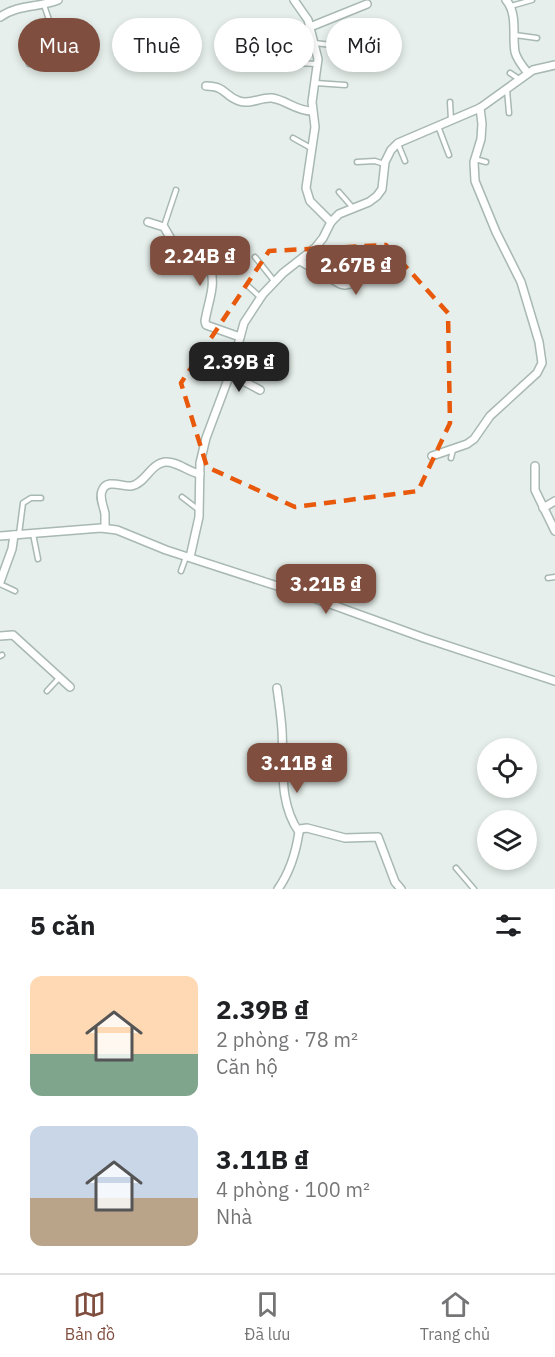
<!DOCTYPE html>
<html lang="vi">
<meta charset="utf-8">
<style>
:root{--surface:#fff;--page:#f2f2f2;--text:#202124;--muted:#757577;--line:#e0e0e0;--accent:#7f4e3f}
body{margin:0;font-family:"IBM Plex Sans",sans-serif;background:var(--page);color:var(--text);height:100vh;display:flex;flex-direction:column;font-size:22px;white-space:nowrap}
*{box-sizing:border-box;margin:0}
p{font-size:20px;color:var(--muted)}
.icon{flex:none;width:33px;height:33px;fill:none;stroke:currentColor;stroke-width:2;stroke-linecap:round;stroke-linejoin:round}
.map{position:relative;height:889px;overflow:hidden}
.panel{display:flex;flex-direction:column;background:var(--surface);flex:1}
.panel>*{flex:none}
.banner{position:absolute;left:18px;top:18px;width:519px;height:54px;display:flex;gap:12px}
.controls{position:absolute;left:477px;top:738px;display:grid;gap:12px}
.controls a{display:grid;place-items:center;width:60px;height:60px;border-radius:50%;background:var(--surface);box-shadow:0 3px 9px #0003;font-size:30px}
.price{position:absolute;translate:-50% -51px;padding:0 14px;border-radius:12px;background:var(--accent);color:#fff;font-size:20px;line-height:39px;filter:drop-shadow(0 2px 3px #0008)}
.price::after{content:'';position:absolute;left:50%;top:36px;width:18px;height:14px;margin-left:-9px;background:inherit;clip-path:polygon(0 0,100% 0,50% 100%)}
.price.on{background:#222;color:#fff}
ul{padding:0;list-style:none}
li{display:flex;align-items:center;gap:18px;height:150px;padding:0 30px}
li span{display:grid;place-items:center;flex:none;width:168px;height:120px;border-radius:12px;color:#555}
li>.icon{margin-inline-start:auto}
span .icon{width:72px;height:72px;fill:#fffc;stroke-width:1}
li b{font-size:26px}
h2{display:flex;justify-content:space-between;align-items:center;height:72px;padding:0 30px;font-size:26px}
.tag{padding:0 21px;border-radius:27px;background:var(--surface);box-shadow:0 3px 9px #0003;font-size:21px;line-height:54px}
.tag.on{background:var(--accent);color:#fff}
.tabs{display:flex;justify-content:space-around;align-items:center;height:84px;border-top:2px solid var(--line);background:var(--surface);font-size:16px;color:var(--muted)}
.tabs a{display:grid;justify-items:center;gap:3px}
.tabs .on{color:var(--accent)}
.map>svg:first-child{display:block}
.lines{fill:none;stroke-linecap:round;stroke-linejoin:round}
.lane-casing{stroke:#a8b8b2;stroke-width:7}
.street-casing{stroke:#a8b8b2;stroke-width:10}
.lane{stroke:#fff;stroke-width:4}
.street{stroke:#fff;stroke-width:7}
.marked{fill:none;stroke:#e8590c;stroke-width:4.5;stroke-dasharray:12 8;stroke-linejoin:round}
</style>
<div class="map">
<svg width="555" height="889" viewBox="0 0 555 889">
<rect width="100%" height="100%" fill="#e6efeb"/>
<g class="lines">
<defs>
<g id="lane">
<path d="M511,6L532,0"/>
<path d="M515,35L537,38"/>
<path d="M315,43L364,49"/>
<path d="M297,63L317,64"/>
<path d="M29,64C34,62 42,61 48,57C59,50 48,15 44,5"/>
<path d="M510,73L519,79"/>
<path d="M316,83L345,85"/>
<path d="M507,90L509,113"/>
<path d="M450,102L451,120"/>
<path d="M438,126L449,155"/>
<path d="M293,138L311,148"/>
<path d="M398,144L405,161"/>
<path d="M475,159L486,162"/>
<path d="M357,162L375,161L384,164"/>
<path d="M339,192L353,208"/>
<path d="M164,226L176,190"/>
<path d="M255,257L275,282"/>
<path d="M165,261L178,254"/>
<path d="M248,286L260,297"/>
<path d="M217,361L225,367L229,373"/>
<path d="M451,458L453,450"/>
<path d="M182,497L199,510"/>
<path d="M19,534L23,503L31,498H41"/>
<path d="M33,534L38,559"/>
<path d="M181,571L186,557"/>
<path d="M548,578L555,577"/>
<path d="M0,584L15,591"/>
<path d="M0,656L2,655"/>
<path d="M47,691L59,678"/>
<path d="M456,868L474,889"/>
</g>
<g id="street">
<path d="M294,0L308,20L318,59L312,102L315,127L306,188L310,201L331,222"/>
<path d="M506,0C518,14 512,35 515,52C517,60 523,67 528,73"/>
<path d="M0,17C19,4 37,8 58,0"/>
<path d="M310,27L367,4"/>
<path d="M206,86C226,86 224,96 239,101C251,105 260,97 272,98C286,100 296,111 312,111"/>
<path d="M148,222L164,227L179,253L204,255L208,258C217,287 210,293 205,321L206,325L240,337"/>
<path d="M300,261L340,284L345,285L354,283L364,269L363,262L351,251"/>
<path d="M230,374L260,390"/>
<path d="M432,456L467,444L474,439L490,416L537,373L542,363L539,342L521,282L496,232L475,181L474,162L481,139L482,124L480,108"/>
<path d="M535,466V490L555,531"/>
<path d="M543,508L555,501"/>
<path d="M105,528C105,523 105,518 105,514C104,507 99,498 102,491C106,478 123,487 131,486C145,484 150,464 165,462C177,461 188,472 200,474"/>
<path d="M0,536L101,528L117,530L166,550L308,596L424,638L555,681"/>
<path d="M190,557L199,517L200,463L206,438L230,374L244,323L263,294L283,273L315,248L323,238L331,222L339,214L369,202L377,196L382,189L385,162L391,150L398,143L480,108L533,70L555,65"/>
<path d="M0,582L12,549L14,535"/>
<path d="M0,636L13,635L70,687"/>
<path d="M277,688C279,702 281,716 282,730C284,765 278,802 299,832C296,852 290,872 278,889"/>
<path d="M299,832L300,829L307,828L345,838L378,837L395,882L401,889"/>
</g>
</defs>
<use href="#lane" class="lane-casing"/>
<use href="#street" class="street-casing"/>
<use href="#lane" class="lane"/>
<use href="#street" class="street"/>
</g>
<path class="marked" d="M386,245L448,313L450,423L418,491L295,507L207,467L181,383L269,251Z"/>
</svg>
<div class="controls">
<a><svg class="icon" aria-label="locate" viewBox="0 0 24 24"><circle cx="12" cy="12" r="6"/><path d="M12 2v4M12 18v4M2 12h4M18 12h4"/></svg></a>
<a><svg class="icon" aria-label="layers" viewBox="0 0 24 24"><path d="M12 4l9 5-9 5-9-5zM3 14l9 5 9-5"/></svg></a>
</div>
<b class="price" style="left:200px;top:287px">2.24B ₫</b>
<b class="price" style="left:356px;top:296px">2.67B ₫</b>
<b class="price on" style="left:239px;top:393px">2.39B ₫</b>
<b class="price" style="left:326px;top:615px">3.21B ₫</b>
<b class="price" style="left:297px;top:794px">3.11B ₫</b>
<div class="banner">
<a class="tag on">Mua</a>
<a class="tag">Thuê</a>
<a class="tag">Bộ lọc</a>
<a class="tag">Mới</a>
</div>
</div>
<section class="panel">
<h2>5 căn<svg class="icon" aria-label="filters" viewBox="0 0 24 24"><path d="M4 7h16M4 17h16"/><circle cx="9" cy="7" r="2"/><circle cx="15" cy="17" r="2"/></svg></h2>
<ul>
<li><span style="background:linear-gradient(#ffd9b3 65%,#7fa58c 0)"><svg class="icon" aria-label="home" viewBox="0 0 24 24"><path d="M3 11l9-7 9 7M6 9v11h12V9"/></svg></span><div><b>2.39B ₫</b><p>2 phòng · 78 m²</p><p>Căn hộ</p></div></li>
<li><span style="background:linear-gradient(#c9d6e8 60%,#b9a48a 0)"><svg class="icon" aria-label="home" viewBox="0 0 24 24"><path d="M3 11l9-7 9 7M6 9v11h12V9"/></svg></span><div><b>3.11B ₫</b><p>4 phòng · 100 m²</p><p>Nhà</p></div></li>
</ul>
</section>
<nav class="tabs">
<a class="on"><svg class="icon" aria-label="map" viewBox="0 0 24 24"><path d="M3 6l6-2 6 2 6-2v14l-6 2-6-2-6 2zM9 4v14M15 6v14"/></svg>Bản đồ</a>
<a><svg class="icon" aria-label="saved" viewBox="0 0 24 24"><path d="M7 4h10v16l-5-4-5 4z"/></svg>Đã lưu</a>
<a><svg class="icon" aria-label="home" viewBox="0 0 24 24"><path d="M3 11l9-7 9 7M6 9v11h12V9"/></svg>Trang chủ</a>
</nav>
